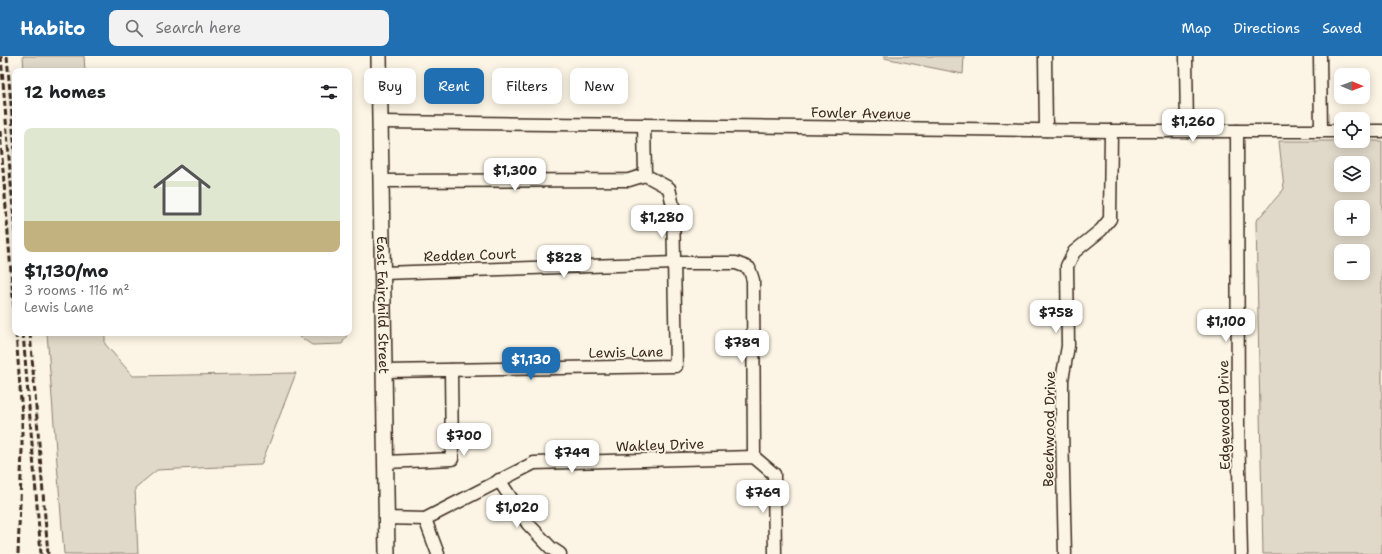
<!DOCTYPE html>
<meta charset="utf-8">
<style>
:root{--surface:#fff;--page:#f2f2f2;--text:#202124;--muted:#757577;--line:#e0e0e0;--accent:#1f6fb2}
body{margin:0;font-family:"Shantell Sans",sans-serif;background:var(--page);color:var(--text);height:100vh;display:flex;flex-direction:column;font-size:15px;white-space:nowrap}
*{box-sizing:border-box;margin:0}
p{font-size:13px;color:var(--muted)}
.icon{flex:none;width:22px;height:22px;fill:none;stroke:currentColor;stroke-width:2;stroke-linecap:round;stroke-linejoin:round}
.map{position:relative;flex:1;overflow:hidden}
.sheet{position:absolute;left:12px;top:12px;width:340px;height:268px;display:flex;flex-direction:column;background:var(--surface);border-radius:8px;box-shadow:0 2px 10px #0003}
.sheet>*{flex:none}
.banner{position:absolute;left:364px;top:12px;width:380px;height:36px;display:flex;gap:8px}
.needle{width:26px;rotate:91deg}
.buttons{position:absolute;left:1334px;top:12px;display:grid;gap:8px}
.buttons a{display:grid;place-items:center;width:36px;height:36px;border-radius:8px;background:var(--surface);box-shadow:0 2px 10px #0003;font-size:20px}
.price{position:absolute;translate:-50% -34px;padding:0 9px;border-radius:8px;background:#fff;color:#222;font-size:13px;line-height:26px;filter:drop-shadow(0 1px 2px #0008)}
.price::after{content:'';position:absolute;left:50%;top:24px;width:12px;height:9px;margin-left:-6px;background:inherit;clip-path:polygon(0 0,100% 0,50% 100%)}
.price.active{background:var(--accent);color:#fff}
ul{padding:0;list-style:none}
li{display:grid;align-content:center;gap:8px;height:212px;padding:0 12px}
li+li{border-top:1px solid var(--line)}
li span{display:grid;place-items:center;height:124px;border-radius:8px;color:#555}
li>.icon{margin-inline-start:auto}
span .icon{width:72px;height:72px;fill:#fffc;stroke-width:1}
li b{font-size:17px}
h2{display:flex;justify-content:space-between;align-items:center;height:48px;padding:0 12px;font-size:17px}
.chip{padding:0 14px;border-radius:8px;background:var(--surface);box-shadow:0 2px 10px #0003;font-size:14px;line-height:36px}
.chip.active{background:var(--accent);color:#fff}
header{display:flex;align-items:center;gap:24px;box-sizing:border-box;height:56px;padding:0 20px;background:var(--accent);color:#fff}
header strong{font-size:19px}
nav{display:flex;gap:22px;margin-inline-start:auto;font-size:14px}
.search{width:280px;height:36px;background:var(--page);display:flex;align-items:center;gap:10px;box-sizing:border-box;padding:0 14px;border-radius:8px;color:var(--muted);font-size:15px}
.map>svg:first-child{display:block}
.green{fill:#e0d8c8;stroke:#8e8173;fill-rule:evenodd}
.lines{fill:none;stroke-linecap:round;stroke-linejoin:round}
.minor-casing{stroke:#3b2a1e;stroke-width:15}
.tertiary-casing{stroke:#3b2a1e;stroke-width:18}
.minor{stroke:#fcf5e5;stroke-width:12}
.tertiary{stroke:#fcf5e5;stroke-width:15}
.rail{stroke:#3b2a1e;stroke-width:3;stroke-dasharray:6 3;stroke-linecap:butt}
.labels{text-anchor:middle;stroke-width:3.5;stroke-linejoin:round;paint-order:stroke}
.street-label{font-size:14px;fill:#3b2a1e;stroke:#fcf5e5}
</style>
<header>
<strong>Habito</strong>
<div class="search"><svg class="icon" aria-label="search" viewBox="0 0 24 24"><circle cx="10" cy="10" r="6"/><path d="M15 15l6 6"/></svg>Search here</div>
<nav><a>Map</a><a>Directions</a><a>Saved</a></nav>
</header>
<div class="map">
<svg width="1382" height="498" viewBox="0 0 1382 498">
<rect width="100%" height="100%" fill="#fcf5e5"/>
<filter id="ink" filterUnits="userSpaceOnUse"><feTurbulence type="fractalNoise" baseFrequency=".025" numOctaves="2"/><feDisplacementMap in="SourceGraphic" scale="8" xChannelSelector="R" yChannelSelector="G"/><feConvolveMatrix kernelMatrix="1 2 1 2 8 2 1 2 1" color-interpolation-filters="sRGB"/></filter>
<g filter="url(#ink)">
<g class="green">
<path d="M23,0H84L85,15H24Z"/>
<path d="M883,0H964L963,18L884,2Z"/>
<path d="M1279,85H1382V498H1263L1256,165L1284,133ZM1341,107H1363V129H1341ZM1341,151H1363V173H1341ZM1341,195H1363V217H1341Z"/>
<path d="M47,277H105V288L133,320L296,317L261,409L157,414L135,432L138,498H64Z"/>
<path d="M294,277H348L342,288L312,289Z"/>
</g>
<g class="lines">
<defs>
<g id="minor">
<path d="M1045,0L1046,74"/>
<path d="M1186,0L1187,75"/>
<path d="M1320,0L1321,75"/>
<path d="M380,66L644,69L1111,75H1341"/>
<path d="M1237,75L1238,370L1241,498"/>
<path d="M1363,75H1382"/>
<path d="M381,125L629,124L645,119"/>
<path d="M383,217L675,207H736L749,212L753,224L754,401"/>
<path d="M385,315L676,310L673,150L669,132L645,119L644,69"/>
<path d="M386,406L452,403L451,314"/>
<path d="M499,424L528,468L551,492L560,498"/>
<path d="M386,462L425,463L534,407L754,401L774,418L775,498"/>
<path d="M425,463L438,498"/>
<path d="M1065,498L1062,374V324L1068,290L1067,210L1074,196L1101,174L1110,163L1111,75"/>
</g>
<g id="tertiary">
<path id="s1" d="M379,0L387,498"/>
</g>
</defs>
<use href="#minor" class="minor-casing"/>
<use href="#tertiary" class="tertiary-casing"/>
<use href="#minor" class="minor"/>
<use href="#tertiary" class="tertiary"/>
<g class="rail">
<path d="M1,0L15,178"/>
<path d="M7,0L15,96"/>
<path d="M0,75L15,267"/>
<path d="M16,277L22,359"/>
<path d="M23,277L41,498"/>
<path d="M30,277L48,498"/>
<path d="M18,498L22,394V353"/>
</g>
</g>
</g>
<g class="labels">
<g class="street-label">
<text transform="translate(861 57) rotate(1)" y="5">Fowler Avenue</text>
<text transform="translate(470 199) rotate(-2)" y="5">Redden Court</text>
<text dy="5" stroke="none"><textPath href="#s1" startOffset="249">East Fairchild Street</textPath></text>
<text transform="translate(626 296) rotate(-1)" y="5">Lewis Lane</text>
<text transform="translate(1224 359) rotate(-91)" y="5">Edgewood Drive</text>
<text transform="translate(1049 373) rotate(-89)" y="5">Beechwood Drive</text>
<text transform="translate(660 389) rotate(-2)" y="5">Wakley Drive</text>
</g>
</g>
</svg>
<div class="buttons">
<a><svg class="needle" viewBox="-14 -14 28 28"><path d="M0-13l5 13h-10z" fill="#e53935"/><path d="M0 13l5-13h-10z" fill="#757577"/></svg></a>
<a><svg class="icon" aria-label="locate" viewBox="0 0 24 24"><circle cx="12" cy="12" r="6"/><path d="M12 2v4M12 18v4M2 12h4M18 12h4"/></svg></a>
<a><svg class="icon" aria-label="layers" viewBox="0 0 24 24"><path d="M12 4l9 5-9 5-9-5zM3 14l9 5 9-5"/></svg></a>
<a>+</a>
<a>−</a>
</div>
<b class="price" style="left:1193px;top:87px">$1,260</b>
<b class="price" style="left:515px;top:136px">$1,300</b>
<b class="price" style="left:662px;top:183px">$1,280</b>
<b class="price" style="left:564px;top:223px">$828</b>
<b class="price" style="left:1056px;top:278px">$758</b>
<b class="price" style="left:1226px;top:287px">$1,100</b>
<b class="price" style="left:742px;top:308px">$789</b>
<b class="price active" style="left:531px;top:325px">$1,130</b>
<b class="price" style="left:464px;top:401px">$700</b>
<b class="price" style="left:572px;top:418px">$749</b>
<b class="price" style="left:763px;top:458px">$769</b>
<b class="price" style="left:517px;top:473px">$1,020</b>
<div class="banner">
<a class="chip">Buy</a>
<a class="chip active">Rent</a>
<a class="chip">Filters</a>
<a class="chip">New</a>
</div>
<section class="sheet">
<h2>12 homes<svg class="icon" aria-label="filters" viewBox="0 0 24 24"><path d="M4 7h16M4 17h16"/><circle cx="9" cy="7" r="2"/><circle cx="15" cy="17" r="2"/></svg></h2>
<ul>
<li><span style="background:linear-gradient(#dfe7d0 75%,#c2b280 0)"><svg class="icon" aria-label="home" viewBox="0 0 24 24"><path d="M3 11l9-7 9 7M6 9v11h12V9"/></svg></span><div><b>$1,130/mo</b><p>3 rooms · 116 m²</p><p>Lewis Lane</p></div></li>
</ul>
</section>
</div>
